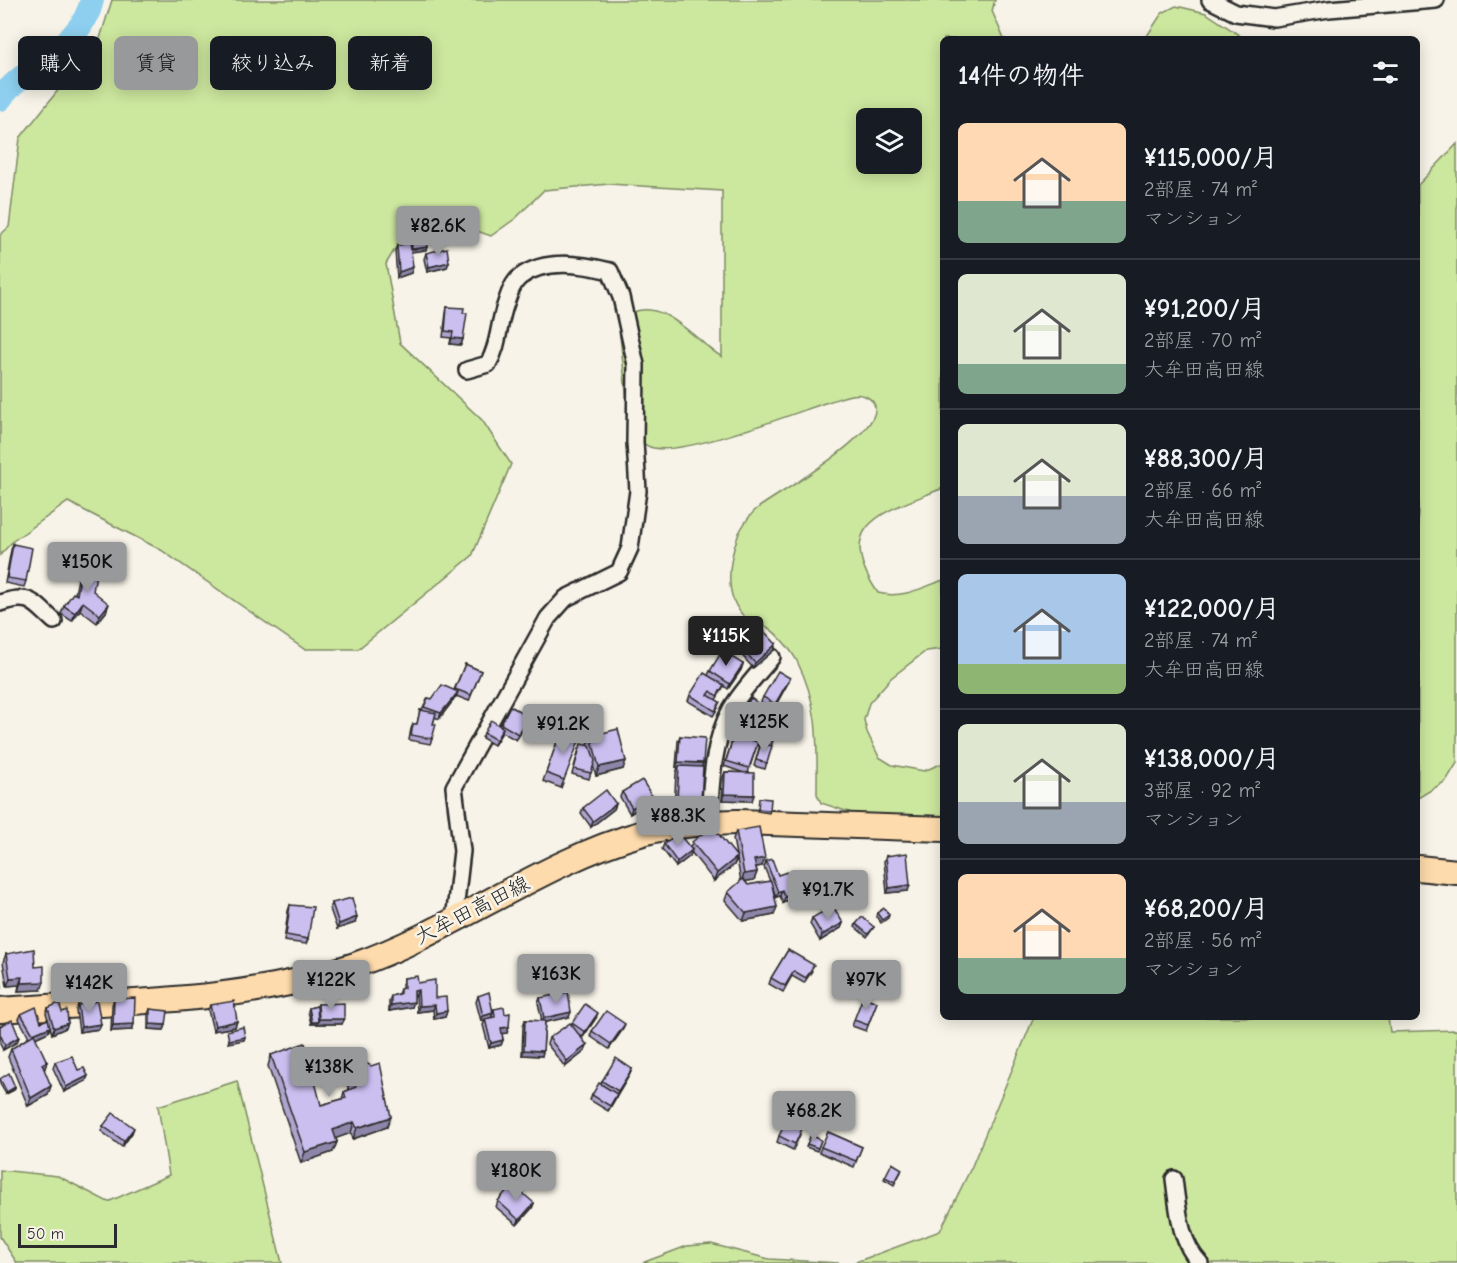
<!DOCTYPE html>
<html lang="ja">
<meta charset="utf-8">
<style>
:root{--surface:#171b24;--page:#242831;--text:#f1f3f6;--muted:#9ea1a6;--line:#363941;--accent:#98999b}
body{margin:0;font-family:"Comic Neue","Klee One",sans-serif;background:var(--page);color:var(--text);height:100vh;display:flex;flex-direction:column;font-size:22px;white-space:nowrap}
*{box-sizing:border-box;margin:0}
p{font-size:20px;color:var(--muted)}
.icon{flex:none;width:33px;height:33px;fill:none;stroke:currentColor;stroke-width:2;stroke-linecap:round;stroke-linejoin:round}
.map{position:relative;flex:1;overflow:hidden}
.drawer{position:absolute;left:940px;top:36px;width:480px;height:984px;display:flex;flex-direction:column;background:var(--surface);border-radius:9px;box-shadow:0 3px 15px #0003}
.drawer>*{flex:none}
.top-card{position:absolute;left:18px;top:36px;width:570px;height:54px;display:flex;gap:12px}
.fabs{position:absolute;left:856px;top:108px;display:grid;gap:12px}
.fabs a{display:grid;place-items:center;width:66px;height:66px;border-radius:9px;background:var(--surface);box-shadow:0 3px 15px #0003;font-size:30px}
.scale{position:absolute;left:18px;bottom:15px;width:99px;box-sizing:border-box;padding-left:6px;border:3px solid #2b2b2b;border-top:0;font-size:16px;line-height:21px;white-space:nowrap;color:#2b2b2b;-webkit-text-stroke:4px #f7f3e8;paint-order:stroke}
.price{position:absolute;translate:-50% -51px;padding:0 14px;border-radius:6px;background:var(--accent);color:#111;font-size:20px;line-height:39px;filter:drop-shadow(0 2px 3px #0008)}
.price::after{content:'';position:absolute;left:50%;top:36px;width:18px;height:14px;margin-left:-9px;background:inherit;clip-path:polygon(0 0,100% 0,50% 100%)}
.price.active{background:#222;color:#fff}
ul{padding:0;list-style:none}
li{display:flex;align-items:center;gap:18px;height:150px;padding:0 18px}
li+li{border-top:2px solid var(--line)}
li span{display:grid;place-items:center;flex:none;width:168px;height:120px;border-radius:9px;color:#555}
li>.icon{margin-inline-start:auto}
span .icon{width:72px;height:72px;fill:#fffc;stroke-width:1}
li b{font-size:26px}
h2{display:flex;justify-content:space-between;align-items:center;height:72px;padding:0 18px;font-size:26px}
.tag{padding:0 21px;border-radius:9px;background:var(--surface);box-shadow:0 3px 15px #0003;font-size:21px;line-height:54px}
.tag.active{background:var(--accent);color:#111}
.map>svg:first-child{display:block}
.green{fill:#cce79e;stroke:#7c8964;stroke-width:1.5;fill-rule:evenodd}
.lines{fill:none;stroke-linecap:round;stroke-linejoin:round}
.river{stroke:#8ecfef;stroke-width:24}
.street-casing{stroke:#2b2b2b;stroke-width:20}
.primary-casing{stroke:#2b2b2b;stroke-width:28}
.street{stroke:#f7f3e8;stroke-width:15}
.primary{stroke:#fedbac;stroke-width:24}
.wall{fill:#afa4ce;stroke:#2b2b2b;stroke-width:1.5}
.shaded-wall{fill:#8e86a8;stroke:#2b2b2b;stroke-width:1.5}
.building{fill:#cbbff0;stroke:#2b2b2b;stroke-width:1.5}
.labels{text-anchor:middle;stroke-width:5;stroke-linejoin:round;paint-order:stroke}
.street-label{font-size:21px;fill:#2b2b2b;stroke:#f7f3e8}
</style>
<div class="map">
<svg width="1457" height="1263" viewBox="0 0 1457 1263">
<rect width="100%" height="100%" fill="#f7f3e8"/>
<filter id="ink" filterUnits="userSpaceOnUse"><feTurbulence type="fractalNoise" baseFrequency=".0167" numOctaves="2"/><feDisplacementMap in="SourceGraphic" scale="12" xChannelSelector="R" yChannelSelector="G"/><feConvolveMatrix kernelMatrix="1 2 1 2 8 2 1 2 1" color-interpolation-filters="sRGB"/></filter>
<g filter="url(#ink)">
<g class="green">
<path d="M112,0H995L992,11L1004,39H944L943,488C889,511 829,521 878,593C902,599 922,588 943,580V649L926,651L891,678L869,703L864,720L867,732L879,757L892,765L924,771L943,763V819L852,813L821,803L817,794C817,744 820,707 797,661C791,650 778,634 767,627C760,624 752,622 746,618C722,597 729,559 739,533C743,525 751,513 758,508C771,497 914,418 865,396C854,391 836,400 825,403C792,414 679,458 650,447C642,444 636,436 630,430L620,336L624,317C660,291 694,341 722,357V191L609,184L544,190L516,218L491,236L440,218L409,225L386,264L400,343L482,420L511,464L472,556L358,649H304L161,550L68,502L13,541L0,555V235L9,227L20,138L63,84L97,48ZM867,118H912V164H867Z"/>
<path d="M1176,6L1206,13L1245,39H1145L1162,13Z"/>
<path d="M1457,144V763L1446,781L1418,798V185Z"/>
<path d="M1034,1017H1388L1390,1032L1457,1030V1263H853L940,1231L972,1166Z"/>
<path d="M237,1081L282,1263H17L0,1237V1170L58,1176L108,1202L169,1175L158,1106Z"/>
<path d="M711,1244L769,1259L839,1263H642L687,1246Z"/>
</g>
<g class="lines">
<path class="river" d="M0,99C26,64 82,47 92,0"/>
<defs>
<g id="street">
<path d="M1210,0L1236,13L1274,18L1329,9L1436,0"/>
<path d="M0,603C30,593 33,602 54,621"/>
<path d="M709,823C711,785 712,743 731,709C742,690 759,673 772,657"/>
<path d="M454,920L462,851L454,787L548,618L566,598L619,572L630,548L638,491L635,442L636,365L621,297L610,271C582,264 545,258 520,277C512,283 508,297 505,306C498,326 499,346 488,364L467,370"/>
<path d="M1174,1179C1178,1208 1179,1241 1200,1263"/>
</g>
<g id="primary">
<path d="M1418,868L1457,872"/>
<path d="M0,1010C118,1001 241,1004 355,965C455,930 541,862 643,833C673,824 707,823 738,822L944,829"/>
</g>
</defs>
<use href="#street" class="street-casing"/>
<use href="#primary" class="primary-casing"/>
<use href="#street" class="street"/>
<use href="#primary" class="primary"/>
</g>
<g class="wall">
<path d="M397,246L411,273L397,278L395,251Z"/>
<path d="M426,253L449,262L447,267L427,272L424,259Z"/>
<path d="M447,307L463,313V339L461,345L450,344L451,338L443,337L446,313Z"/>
<path d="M13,544L26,581L24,587L5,583L11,550Z"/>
<path d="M82,566L93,591L106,612L97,623L80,610L72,621L61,614L64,606L75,594L79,574Z"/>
<path d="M740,646L774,650L753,668L738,651Z"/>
<path d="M465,664L481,671L469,701L456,696L439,719L435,717L433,724L432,739L430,744L409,740L411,729L413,724H417L420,710H422L428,698L432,699L454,690Z"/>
<path d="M743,664L741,670L728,689L724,686L716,700L718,708L713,716L688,701L690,695L708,675L710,671Z"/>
<path d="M788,683L773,710L761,702L763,697Z"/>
<path d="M510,706L530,717L528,722L516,740L502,732L494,745L482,738L484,733L501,726Z"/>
<path d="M743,710L767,724L773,740L765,769L754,766L760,745H757L748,773L752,801L722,800L723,777L725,772L744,773L724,766L734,735L742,737L745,722L740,718Z"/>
<path d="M561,731L564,780L561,788L543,781Z"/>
<path d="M591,736L623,769L596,776L593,765L589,779L572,774L579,749L589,746L588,744Z"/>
<path d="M680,736L703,763L702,767L698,809L674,808L676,774L678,767H676L678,741Z"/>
<path d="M622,792L652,796L650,801L630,814L620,797Z"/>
<path d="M616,804L614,809L591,827L581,813L583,808Z"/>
<path d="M736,831L762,866L756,867L757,872L754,880L745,881L748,885L770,881L764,867L766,861L778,875L793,887L791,892L792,894L790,899L783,903L780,896L776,897L773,888L774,915L743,921L725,900L728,892L741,882L737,859L734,865L714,881L691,852L690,856L676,867L662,849L664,844L690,848L692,842L736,855L733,839Z"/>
<path d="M886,856L908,891L887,893L884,861Z"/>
<path d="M332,903L355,923L337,929L330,909Z"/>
<path d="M290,905L308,939L306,944L284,941L288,911Z"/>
<path d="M877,913L889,915L888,918L881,923L876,916Z"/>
<path d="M812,918L843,923L841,928L820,941L810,924Z"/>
<path d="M856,924L874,927L867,937L855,927Z"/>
<path d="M788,950L812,971L804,983L792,976L783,992L769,984L771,978Z"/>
<path d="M6,954L35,967L41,990L18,991L19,985L7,986L3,962Z"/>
<path d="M404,978L418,983L435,998L447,1011L445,1017L434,1019L433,1010L417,1012L416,995L414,996L412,1007L389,1011V1001L391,996L398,994L400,989H402V984Z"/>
<path d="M478,996L491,1018H492V1015L494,1009L505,1014L509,1027L507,1033H502L503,1040L501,1045L489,1048L483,1025L485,1020L481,1021L476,1002Z"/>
<path d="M863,997L877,1002L866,1031L852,1026Z"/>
<path d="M540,998L569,1017L545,1022L543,1051L542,1056L522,1055L523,1026L525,1020L542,1021L538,1003Z"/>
<path d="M114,999L134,1024L132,1030L111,1031L112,1005Z"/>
<path d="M318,1004L344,1019L342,1024H311L308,1011L309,1008L317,1006Z"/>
<path d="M78,1005L101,1024L99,1029L79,1032L76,1010Z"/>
<path d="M210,1005L237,1021L235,1027L213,1031L208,1010Z"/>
<path d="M48,1008L66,1028L52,1034L50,1027L48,1032L35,1038L47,1062L44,1070L48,1095L28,1106L8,1057L11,1049L29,1037L19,1019L21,1014L41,1022L48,1019L46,1013Z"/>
<path d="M150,1009L166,1025L164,1030L148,1029V1014Z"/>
<path d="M596,1018L583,1037L579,1035L587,1045L585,1051L565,1067L547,1044L549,1038L571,1024L572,1023Z"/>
<path d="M0,1026L19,1037L17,1042L3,1050L0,1044Z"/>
<path d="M623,1029L609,1049L590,1036L592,1031Z"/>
<path d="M271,1055L321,1105L342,1099L344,1092L349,1090L345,1078L349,1068L387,1127L353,1139L351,1133L336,1138L337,1142L333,1152L301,1163L268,1066Z"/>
<path d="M55,1062L78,1070L86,1081L64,1092L53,1068Z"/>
<path d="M632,1069L630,1074L608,1111L590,1100L592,1095L601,1084L602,1081Z"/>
<path d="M0,1080L15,1087L14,1090L6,1094L0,1084Z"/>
<path d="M103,1126L132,1133L122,1147L101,1131Z"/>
<path d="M828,1132L862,1147L854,1167L819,1152Z"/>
<path d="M800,1135L793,1150L777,1142L779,1136Z"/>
<path d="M811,1135L821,1140L817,1151L806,1147Z"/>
<path d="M901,1172L894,1185L884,1179L885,1177Z"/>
<path d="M498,1201L534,1203L532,1208L517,1225L496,1207Z"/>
</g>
<g class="shaded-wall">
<path d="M427,247L426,250L411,252L412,249Z"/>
<path d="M449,262L447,267L427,272L429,267Z"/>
<path d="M413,267L411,273L397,278L399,272Z"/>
<path d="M452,338L463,339L461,345L450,344Z"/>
<path d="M83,602L80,610L72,621L75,613Z"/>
<path d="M109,604L106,612L97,623L100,615Z"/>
<path d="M776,644L774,650L753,668L755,663Z"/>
<path d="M743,664L741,670L728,689L730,684Z"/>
<path d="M790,678L788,683L773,710L775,704Z"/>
<path d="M458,692L456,697L439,719L441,713Z"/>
<path d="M530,717L528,722L516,740L518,734Z"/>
<path d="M503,728L501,734L494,745L496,740Z"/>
<path d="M626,761L623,769L596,776L599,767Z"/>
<path d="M678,762L703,763L701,769L676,767Z"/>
<path d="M724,794L754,795L752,801L722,800Z"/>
<path d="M652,796L650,801L630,814L632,808Z"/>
<path d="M677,800L701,801L698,809L674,808Z"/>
<path d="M616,804L614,809L591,827L593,821Z"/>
<path d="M758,809L770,810L769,813L757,811Z"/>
<path d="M692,850L690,856L676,867L677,862Z"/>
<path d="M737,857L734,865L714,881L717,873Z"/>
<path d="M765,858L762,866L751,868L754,860Z"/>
<path d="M757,872L754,880L741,882L744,874Z"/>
<path d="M910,885L908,891L887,893L889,888Z"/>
<path d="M782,890L780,896L776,897L778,892Z"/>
<path d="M792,894L790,899L783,903L785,897Z"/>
<path d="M777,907L774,915L743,921L746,913Z"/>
<path d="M357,917L355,923L337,929L339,924Z"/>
<path d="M843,923L841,928L820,941L822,935Z"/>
<path d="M22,977L19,985L7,986L10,978Z"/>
<path d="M44,982L41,990L18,991L21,983Z"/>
<path d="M418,990L416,995L412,996L414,991Z"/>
<path d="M414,1002L412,1007L389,1011L391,1005Z"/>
<path d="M435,1005L433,1010L417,1012L419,1006Z"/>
<path d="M447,1011L445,1017L434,1019L436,1013Z"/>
<path d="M571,1012L569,1017L542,1023L544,1018Z"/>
<path d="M493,1013L491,1018L481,1021L483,1016Z"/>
<path d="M598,1013L596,1018L583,1037L585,1032Z"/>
<path d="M319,1019H344L342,1024H311L312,1022H318Z"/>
<path d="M237,1021L235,1027L213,1031L215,1026Z"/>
<path d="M68,1023L66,1028L52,1034L54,1028Z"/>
<path d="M101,1024L99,1029L79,1032L81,1027Z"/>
<path d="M134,1024L132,1030L111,1031L113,1025Z"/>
<path d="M150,1024L166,1025L164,1030L148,1029Z"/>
<path d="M625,1024L623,1029L609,1049L611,1044Z"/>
<path d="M50,1027L48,1032L31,1040L33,1034Z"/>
<path d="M509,1027L507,1033L499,1034L501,1028Z"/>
<path d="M19,1037L17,1042L3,1050L5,1045Z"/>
<path d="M245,1037L244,1040L228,1043L229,1040Z"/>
<path d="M503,1040L501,1045L489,1048L491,1043Z"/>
<path d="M587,1045L585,1051L565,1067L567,1061Z"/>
<path d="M524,1050L543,1051L542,1056L522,1055Z"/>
<path d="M47,1062L44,1071L42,1064Z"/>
<path d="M632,1069L630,1074L608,1111L618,1091Z"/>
<path d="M88,1076L86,1081L64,1092L66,1087Z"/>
<path d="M51,1086L48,1095L28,1106L31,1098Z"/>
<path d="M15,1087L14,1090L6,1094L7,1092Z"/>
<path d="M391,1117L387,1127L353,1139L357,1128Z"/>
<path d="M354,1122L351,1133L329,1141L333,1130Z"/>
<path d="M134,1128L132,1133L122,1147L124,1141Z"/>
<path d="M337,1142L333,1152L301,1163L305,1152Z"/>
<path d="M534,1203L532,1208L517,1225L519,1220Z"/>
</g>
<g class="building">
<path d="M426,236L427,247L412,249L411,238Z"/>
<path d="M410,242L413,267L399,272L397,246Z"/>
<path d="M447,248L449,262L429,267L426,253Z"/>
<path d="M447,307L464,308L463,313H467L463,339L452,338L453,332L445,331Z"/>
<path d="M13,544L32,548L26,581L7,578Z"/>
<path d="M82,566L97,569L93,591L109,604L100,615L83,602L75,613L64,606L73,593L77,595Z"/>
<path d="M761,628L776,644L755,663L740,646Z"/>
<path d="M722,651L743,664L730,684L710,671Z"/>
<path d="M465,664L481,671L471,695L455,689Z"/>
<path d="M778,671L790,678L775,704L763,697Z"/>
<path d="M704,673L724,685L717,696L711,691L708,695L720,702L715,711L690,695Z"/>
<path d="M442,685L458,692L441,713L424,707L428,698L432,699Z"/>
<path d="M751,698L769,712L767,724L777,726L773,740L744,733L748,714L743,710Z"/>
<path d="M510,706L530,717L518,734L501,724Z"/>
<path d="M420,710L436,713L433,724H436L432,739L411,735L413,724H417Z"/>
<path d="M491,720L503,728L496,740L484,733Z"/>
<path d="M618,729L626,761L599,767L591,736Z"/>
<path d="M561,731L580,738L564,780L546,773Z"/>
<path d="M734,735L758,742L749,768L726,761Z"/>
<path d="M680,736L705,738L703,763L678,762Z"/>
<path d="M761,743L772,746L767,763L756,760Z"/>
<path d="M581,744L590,746L595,761L591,773L574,769Z"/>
<path d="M679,766L703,767L701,801L677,800Z"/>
<path d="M725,772L754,773V795L724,794Z"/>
<path d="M642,780L652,796L632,808L622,792Z"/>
<path d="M606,790L616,804L593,821L583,808Z"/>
<path d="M759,798L771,799L770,810L758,809Z"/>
<path d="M712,826L737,857L717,873L692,842Z"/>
<path d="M759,827L765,858L754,860L757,872L744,874L736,831Z"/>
<path d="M678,833L692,850L677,862L664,844Z"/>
<path d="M907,853L910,885L889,888L886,856Z"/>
<path d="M772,859L778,875L787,872L793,887L790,888L792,894L785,897L782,890L778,892L766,861Z"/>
<path d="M743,879L748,885L771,881L777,907L746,913L728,892Z"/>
<path d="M352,898L357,917L339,924L332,903Z"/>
<path d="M290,905L313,907L308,939L286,935Z"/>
<path d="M833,906L843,923L822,935L812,918Z"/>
<path d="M884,908L889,915L882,920L877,913Z"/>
<path d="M862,917L874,927L868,934L856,924Z"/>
<path d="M34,949L35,967L44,966V982L21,983L22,977L10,978L6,954Z"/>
<path d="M788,950L814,965L806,978L794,971L785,986L771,978Z"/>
<path d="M0,970L2,988H0Z"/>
<path d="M417,976L418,983L435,980V998L446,997L447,1011L436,1013L435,1005L419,1006L418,990L414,991V1002L391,1005V996L400,994V989L404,988V978Z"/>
<path d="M489,992L493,1013L483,1016L478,996Z"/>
<path d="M568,992L571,1012L544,1018L540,998Z"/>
<path d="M863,997L877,1002L868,1025L854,1020Z"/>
<path d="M135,998L134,1024L113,1025L114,999Z"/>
<path d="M97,1001L101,1024L81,1027L78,1005Z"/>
<path d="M234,1001L237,1021L215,1026L210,1005Z"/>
<path d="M59,1003L62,1012L67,1010L68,1023L54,1028L48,1008Z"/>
<path d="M344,1003V1019H319L318,1004Z"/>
<path d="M585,1004L598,1013L585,1032L572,1023Z"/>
<path d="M317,1006L318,1022H312L309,1008Z"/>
<path d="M36,1007L41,1022L48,1019L50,1027L33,1034L21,1014Z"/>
<path d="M504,1007L505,1014L510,1013L509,1027L501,1028L503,1040L491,1043L485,1019L495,1017L494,1009Z"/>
<path d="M150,1009L168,1011L166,1025L150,1024Z"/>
<path d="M606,1011L625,1024L611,1044L592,1031Z"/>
<path d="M12,1020L19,1037L5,1045L0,1034V1026Z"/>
<path d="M525,1020L545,1021L543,1051L524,1050Z"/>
<path d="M570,1023L587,1045L567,1061L549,1038Z"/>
<path d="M243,1027L245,1037L229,1040L227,1031Z"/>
<path d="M34,1034L47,1062L42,1064L51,1086L31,1098L11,1049Z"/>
<path d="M305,1043L321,1105L346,1098L344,1092L356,1087L349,1068L359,1059L371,1066L380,1063L391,1117L357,1128L354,1122L333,1130L337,1142L305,1152L271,1055Z"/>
<path d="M72,1056L78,1070L84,1068L88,1076L66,1087L55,1062Z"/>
<path d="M616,1058L632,1069L618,1091L602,1081Z"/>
<path d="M9,1073L15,1087L7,1092L0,1079Z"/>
<path d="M599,1083L617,1094L610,1106L592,1095Z"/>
<path d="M113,1113L134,1128L124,1141L103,1126Z"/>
<path d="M786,1121L802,1129L795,1144L779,1136Z"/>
<path d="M828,1132L862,1147L856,1161L821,1147Z"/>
<path d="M811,1135L821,1140L818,1148L807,1144Z"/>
<path d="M892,1163L902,1169L895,1182L885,1177Z"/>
<path d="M512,1184L534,1203L519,1220L498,1201Z"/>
</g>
</g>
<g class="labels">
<g class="street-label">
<text transform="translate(472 910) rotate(-27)" y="7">大牟田高田線</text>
</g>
</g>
</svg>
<div class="fabs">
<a><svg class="icon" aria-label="layers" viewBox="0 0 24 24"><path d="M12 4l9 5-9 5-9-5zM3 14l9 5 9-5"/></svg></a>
</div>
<div class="scale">50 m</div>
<b class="price" style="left:438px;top:257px">¥82.6K</b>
<b class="price" style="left:87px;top:593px">¥150K</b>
<b class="price active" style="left:726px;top:667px">¥115K</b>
<b class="price" style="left:764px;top:753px">¥125K</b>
<b class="price" style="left:563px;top:755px">¥91.2K</b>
<b class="price" style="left:678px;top:847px">¥88.3K</b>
<b class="price" style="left:828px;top:921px">¥91.7K</b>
<b class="price" style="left:556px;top:1005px">¥163K</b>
<b class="price" style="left:331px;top:1011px">¥122K</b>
<b class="price" style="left:866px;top:1011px">¥97K</b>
<b class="price" style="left:89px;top:1014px">¥142K</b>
<b class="price" style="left:329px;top:1098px">¥138K</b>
<b class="price" style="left:814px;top:1142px">¥68.2K</b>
<b class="price" style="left:516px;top:1202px">¥180K</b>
<div class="top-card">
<a class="tag">購入</a>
<a class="tag active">賃貸</a>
<a class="tag">絞り込み</a>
<a class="tag">新着</a>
</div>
<section class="drawer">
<h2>14件の物件<svg class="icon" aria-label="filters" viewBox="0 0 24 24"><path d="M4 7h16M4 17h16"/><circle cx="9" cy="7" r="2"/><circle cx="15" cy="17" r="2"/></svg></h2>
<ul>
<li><span style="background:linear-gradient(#ffd9b3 65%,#7fa58c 0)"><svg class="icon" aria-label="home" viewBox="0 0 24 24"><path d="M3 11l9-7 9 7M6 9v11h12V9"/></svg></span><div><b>¥115,000/月</b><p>2部屋 · 74 m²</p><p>マンション</p></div></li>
<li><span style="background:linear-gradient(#dfe7d0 75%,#7fa58c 0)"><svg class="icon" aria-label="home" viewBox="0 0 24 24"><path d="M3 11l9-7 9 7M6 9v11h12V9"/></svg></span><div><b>¥91,200/月</b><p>2部屋 · 70 m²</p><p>大牟田高田線</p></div></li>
<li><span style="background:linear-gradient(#dfe7d0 60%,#9aa5b1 0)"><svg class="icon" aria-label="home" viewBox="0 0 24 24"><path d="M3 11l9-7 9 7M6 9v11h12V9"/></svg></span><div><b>¥88,300/月</b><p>2部屋 · 66 m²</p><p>大牟田高田線</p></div></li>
<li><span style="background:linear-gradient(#a9c7e8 75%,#8fb573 0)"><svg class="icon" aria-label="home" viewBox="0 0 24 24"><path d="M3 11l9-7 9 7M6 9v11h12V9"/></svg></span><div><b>¥122,000/月</b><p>2部屋 · 74 m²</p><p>大牟田高田線</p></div></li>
<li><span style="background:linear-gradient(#dfe7d0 65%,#9aa5b1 0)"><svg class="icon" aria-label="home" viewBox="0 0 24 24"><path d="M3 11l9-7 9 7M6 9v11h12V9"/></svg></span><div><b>¥138,000/月</b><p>3部屋 · 92 m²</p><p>マンション</p></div></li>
<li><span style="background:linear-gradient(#ffd9b3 70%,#7fa58c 0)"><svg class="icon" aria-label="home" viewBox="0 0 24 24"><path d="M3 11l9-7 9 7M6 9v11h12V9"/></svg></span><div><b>¥68,200/月</b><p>2部屋 · 56 m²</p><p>マンション</p></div></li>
</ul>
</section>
</div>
